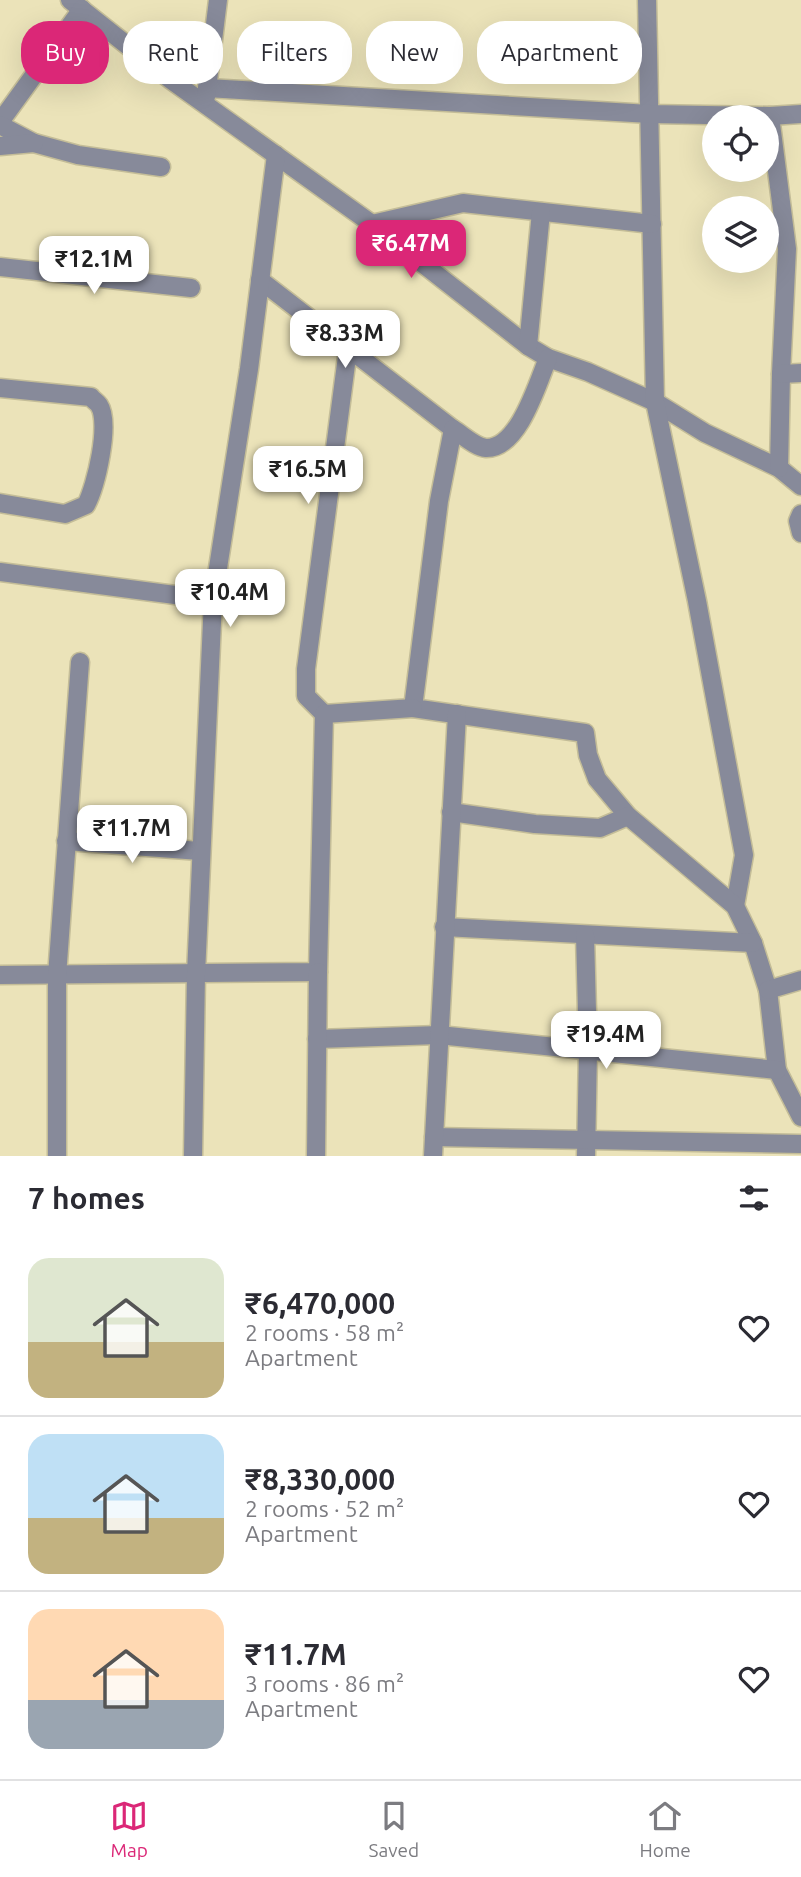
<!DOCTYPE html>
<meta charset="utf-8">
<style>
:root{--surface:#fff;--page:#f2f2f3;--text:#2b2b33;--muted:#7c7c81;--line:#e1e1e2;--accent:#db2777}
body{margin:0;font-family:Ubuntu,sans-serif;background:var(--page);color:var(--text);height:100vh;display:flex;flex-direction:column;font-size:26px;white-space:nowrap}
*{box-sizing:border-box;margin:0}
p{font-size:23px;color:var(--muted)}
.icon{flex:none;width:38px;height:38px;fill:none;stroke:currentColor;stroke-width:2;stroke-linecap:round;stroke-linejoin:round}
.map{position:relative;height:1156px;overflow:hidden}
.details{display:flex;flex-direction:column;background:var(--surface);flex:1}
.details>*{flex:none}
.guide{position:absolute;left:21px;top:21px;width:760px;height:63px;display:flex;gap:14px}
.tools{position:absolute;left:702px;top:105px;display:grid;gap:14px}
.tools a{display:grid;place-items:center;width:77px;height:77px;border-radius:50%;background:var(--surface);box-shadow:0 7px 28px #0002;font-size:35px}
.price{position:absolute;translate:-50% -60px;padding:0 16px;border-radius:14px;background:#fff;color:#222;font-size:23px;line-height:46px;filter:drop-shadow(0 2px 4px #0008)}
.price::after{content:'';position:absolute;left:50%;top:42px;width:21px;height:16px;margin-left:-10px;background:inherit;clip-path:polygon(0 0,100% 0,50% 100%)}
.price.active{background:var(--accent);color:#fff}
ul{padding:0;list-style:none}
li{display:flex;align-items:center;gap:21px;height:175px;padding:0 28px}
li+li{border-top:2px solid var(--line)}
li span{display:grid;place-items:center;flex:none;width:196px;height:140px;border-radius:21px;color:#555}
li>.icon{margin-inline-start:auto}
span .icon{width:84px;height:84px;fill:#fffc;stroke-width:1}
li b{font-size:30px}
h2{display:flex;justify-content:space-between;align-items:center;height:84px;padding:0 28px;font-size:30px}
.chip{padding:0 24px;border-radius:28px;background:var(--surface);box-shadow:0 7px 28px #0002;font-size:24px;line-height:63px}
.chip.active{background:var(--accent);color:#fff}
.tabs{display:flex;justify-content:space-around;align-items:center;height:98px;border-top:2px solid var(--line);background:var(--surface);font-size:19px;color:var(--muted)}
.tabs a{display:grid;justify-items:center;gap:4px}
.tabs .active{color:var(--accent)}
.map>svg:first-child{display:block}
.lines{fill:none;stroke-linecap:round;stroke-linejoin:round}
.street-casing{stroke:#c4bd98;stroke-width:21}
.street{stroke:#878a9a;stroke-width:18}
</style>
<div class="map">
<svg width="801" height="1156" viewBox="0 0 801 1156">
<rect width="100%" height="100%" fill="#ebe3b9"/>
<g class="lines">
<defs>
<g id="street">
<path d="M70,0L171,80L372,224L528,346L548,358L588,372L655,402L705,433L779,468L801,486"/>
<path d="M647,0L655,402L697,601L744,855L735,906"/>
<path d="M207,88L650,114L770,116L801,114"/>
<path d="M206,97L218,0"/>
<path d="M770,116L787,249L781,374L779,468"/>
<path d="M0,122L82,9"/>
<path d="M0,125L34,143L78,155L161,167"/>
<path d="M0,146L34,143"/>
<path d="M372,224L463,203L652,224"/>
<path d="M0,267L191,288"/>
<path d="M260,280L453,429"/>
<path d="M528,346L541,212"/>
<path d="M548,358C538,382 519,449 486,448C475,447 463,435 453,429L439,501L413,708L585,733L588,755L597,779L628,816L735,906L753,943L768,990L777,1070L801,1117"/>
<path d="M781,374L801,373"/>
<path d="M0,388L91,397C93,400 97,402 99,405C111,423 96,486 86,505L65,514L0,503"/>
<path d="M801,514L798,521L801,533"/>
<path d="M0,572L213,600L249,369L276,155"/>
<path d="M324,714L306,696V669L348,349"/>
<path d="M451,812L535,824L600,828L628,816"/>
<path d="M66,841L200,851"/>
<path d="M444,927L753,943"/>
<path d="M585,935L588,1050L586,1156"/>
<path d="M0,975L318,972L324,714L413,708"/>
<path d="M768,990L801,980"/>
<path d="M317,1039L439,1035L777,1070"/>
<path d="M434,1137L801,1144"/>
<path d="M57,1156V976L80,662"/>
<path d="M193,1156L196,974L213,600"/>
<path d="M316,1156L318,972"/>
<path d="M433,1156L457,714"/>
</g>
</defs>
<use href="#street" class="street-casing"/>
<use href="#street" class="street"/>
</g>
</svg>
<div class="tools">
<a><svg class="icon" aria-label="locate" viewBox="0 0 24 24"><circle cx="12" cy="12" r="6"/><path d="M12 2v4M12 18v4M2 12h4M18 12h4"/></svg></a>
<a><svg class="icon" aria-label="layers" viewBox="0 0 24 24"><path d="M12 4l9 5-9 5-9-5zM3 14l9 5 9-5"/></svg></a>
</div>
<b class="price active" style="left:411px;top:280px">₹6.47M</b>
<b class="price" style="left:94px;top:296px">₹12.1M</b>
<b class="price" style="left:345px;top:370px">₹8.33M</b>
<b class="price" style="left:308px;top:506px">₹16.5M</b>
<b class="price" style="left:230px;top:629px">₹10.4M</b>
<b class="price" style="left:132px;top:865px">₹11.7M</b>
<b class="price" style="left:606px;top:1071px">₹19.4M</b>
<div class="guide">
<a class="chip active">Buy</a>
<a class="chip">Rent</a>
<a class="chip">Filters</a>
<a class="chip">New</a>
<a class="chip">Apartment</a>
</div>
</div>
<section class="details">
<h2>7 homes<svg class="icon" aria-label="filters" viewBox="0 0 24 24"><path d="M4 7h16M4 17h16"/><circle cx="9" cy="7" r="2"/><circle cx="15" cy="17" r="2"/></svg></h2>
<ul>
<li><span style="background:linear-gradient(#dfe7d0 60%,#c2b280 0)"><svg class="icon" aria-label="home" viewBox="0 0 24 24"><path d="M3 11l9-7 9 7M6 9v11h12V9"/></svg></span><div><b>₹6,470,000</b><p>2 rooms · 58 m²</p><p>Apartment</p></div><svg class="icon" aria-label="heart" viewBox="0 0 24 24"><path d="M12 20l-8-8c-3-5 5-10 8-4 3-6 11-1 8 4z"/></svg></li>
<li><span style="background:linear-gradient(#bfe0f5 60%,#c2b280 0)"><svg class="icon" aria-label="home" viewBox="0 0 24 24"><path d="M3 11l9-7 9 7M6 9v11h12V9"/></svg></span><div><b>₹8,330,000</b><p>2 rooms · 52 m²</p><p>Apartment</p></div><svg class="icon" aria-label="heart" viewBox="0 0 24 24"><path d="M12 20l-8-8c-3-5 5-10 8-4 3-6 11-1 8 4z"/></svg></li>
<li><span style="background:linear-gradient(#ffd9b3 65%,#9aa5b1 0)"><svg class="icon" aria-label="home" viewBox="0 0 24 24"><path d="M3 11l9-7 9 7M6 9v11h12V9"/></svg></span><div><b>₹11.7M</b><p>3 rooms · 86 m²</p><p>Apartment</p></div><svg class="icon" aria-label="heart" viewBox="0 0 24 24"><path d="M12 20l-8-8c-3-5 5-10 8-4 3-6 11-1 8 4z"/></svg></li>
</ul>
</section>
<nav class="tabs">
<a class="active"><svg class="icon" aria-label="map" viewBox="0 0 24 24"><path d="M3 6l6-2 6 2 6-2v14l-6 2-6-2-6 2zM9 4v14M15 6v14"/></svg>Map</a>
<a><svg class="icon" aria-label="saved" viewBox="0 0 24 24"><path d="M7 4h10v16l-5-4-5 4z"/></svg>Saved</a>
<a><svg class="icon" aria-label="home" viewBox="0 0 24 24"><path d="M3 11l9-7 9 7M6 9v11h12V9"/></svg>Home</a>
</nav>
